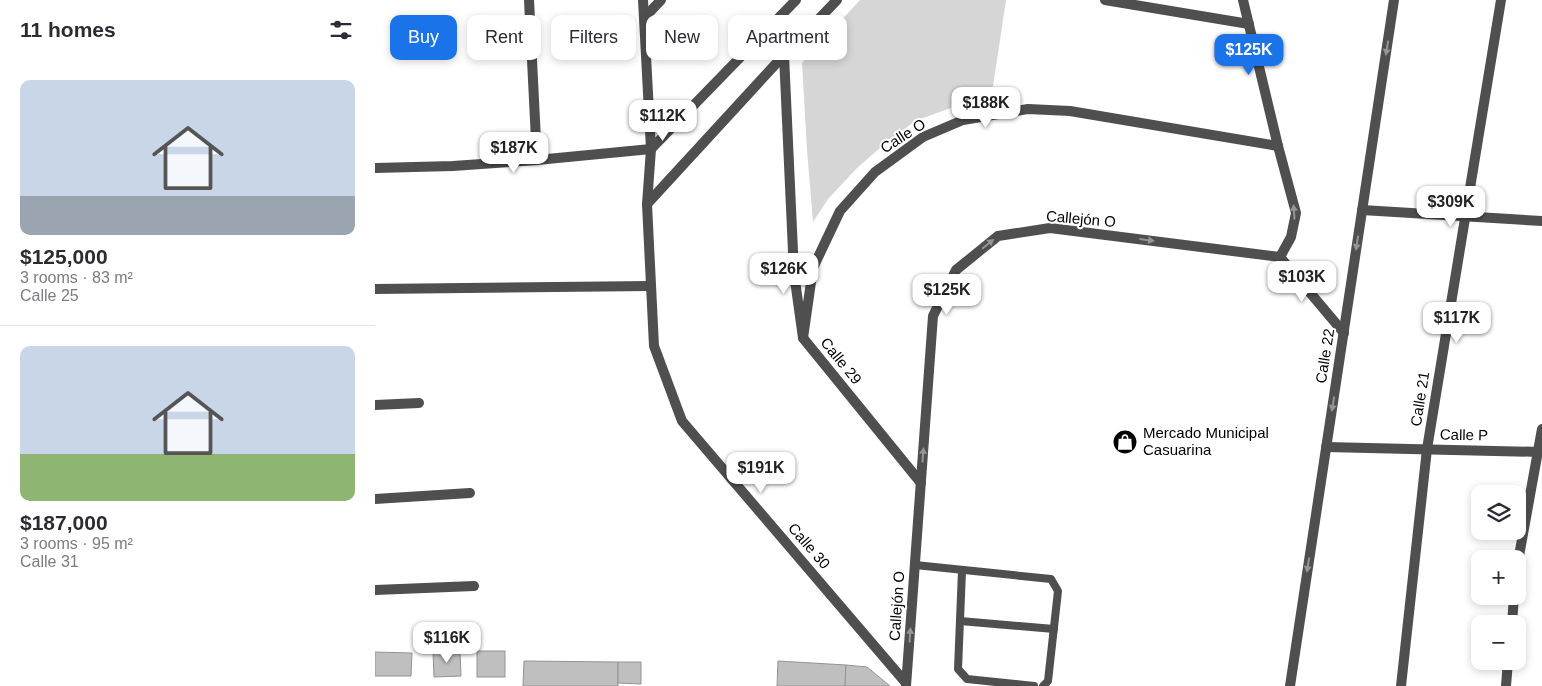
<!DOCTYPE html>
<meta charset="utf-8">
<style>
:root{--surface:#fff;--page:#f7f7f7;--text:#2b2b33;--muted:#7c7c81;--line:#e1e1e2;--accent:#1a73e8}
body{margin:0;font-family:Helvetica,sans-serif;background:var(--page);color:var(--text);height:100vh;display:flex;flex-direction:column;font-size:19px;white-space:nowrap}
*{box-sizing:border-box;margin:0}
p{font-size:16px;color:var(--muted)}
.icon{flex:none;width:28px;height:28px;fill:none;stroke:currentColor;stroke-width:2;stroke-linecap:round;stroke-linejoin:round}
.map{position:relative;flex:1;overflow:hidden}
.panel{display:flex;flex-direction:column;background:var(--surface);width:375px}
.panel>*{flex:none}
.top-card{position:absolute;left:15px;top:15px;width:475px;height:45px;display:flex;gap:10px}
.tools{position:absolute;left:1096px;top:485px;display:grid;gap:10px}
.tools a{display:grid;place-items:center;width:55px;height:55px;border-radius:10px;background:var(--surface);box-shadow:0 2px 8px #0003;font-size:25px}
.price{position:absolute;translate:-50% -42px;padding:0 11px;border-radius:10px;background:#fff;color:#222;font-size:16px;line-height:32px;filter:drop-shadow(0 1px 2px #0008)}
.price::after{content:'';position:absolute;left:50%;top:30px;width:15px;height:11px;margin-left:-8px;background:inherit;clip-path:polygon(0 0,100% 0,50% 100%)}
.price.active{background:var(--accent);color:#fff}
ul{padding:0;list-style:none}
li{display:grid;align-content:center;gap:10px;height:265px;padding:0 20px}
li+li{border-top:1px solid var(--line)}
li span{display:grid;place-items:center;height:155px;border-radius:10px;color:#555}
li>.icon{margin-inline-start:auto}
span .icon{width:90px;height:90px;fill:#fffc;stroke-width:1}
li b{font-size:21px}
h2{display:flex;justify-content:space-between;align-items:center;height:60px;padding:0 20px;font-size:21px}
.pill{padding:0 18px;border-radius:10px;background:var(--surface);box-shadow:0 2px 8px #0003;font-size:18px;line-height:45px}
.pill.active{background:var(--accent);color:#fff}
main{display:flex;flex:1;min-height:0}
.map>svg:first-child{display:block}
.green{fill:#d6d6d6}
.building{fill:#bfbfbf;stroke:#939393}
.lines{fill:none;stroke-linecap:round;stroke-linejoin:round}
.lane{stroke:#4f4f4f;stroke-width:8}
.street{stroke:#4f4f4f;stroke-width:10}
.oneway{fill:#959595}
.labels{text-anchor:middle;stroke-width:4;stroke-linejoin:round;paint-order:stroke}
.street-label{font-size:15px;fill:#000;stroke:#fff}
.poi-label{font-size:15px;fill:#000;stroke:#fff;text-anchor:start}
</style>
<main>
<section class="panel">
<h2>11 homes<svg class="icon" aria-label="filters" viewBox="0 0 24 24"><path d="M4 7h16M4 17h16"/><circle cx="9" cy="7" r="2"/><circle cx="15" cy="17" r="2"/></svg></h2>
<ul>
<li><span style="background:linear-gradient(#c9d6e8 75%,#9aa5b1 0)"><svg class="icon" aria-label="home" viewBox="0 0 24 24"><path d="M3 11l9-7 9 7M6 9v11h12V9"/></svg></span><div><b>$125,000</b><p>3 rooms · 83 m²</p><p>Calle 25</p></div></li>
<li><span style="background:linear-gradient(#c9d6e8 70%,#8fb573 0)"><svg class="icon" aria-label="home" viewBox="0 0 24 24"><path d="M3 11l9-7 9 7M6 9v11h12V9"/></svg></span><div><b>$187,000</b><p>3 rooms · 95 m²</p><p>Calle 31</p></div></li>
</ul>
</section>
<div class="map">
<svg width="1167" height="686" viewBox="0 0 1167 686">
<rect width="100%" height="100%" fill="#fff"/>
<path class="green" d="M485,0H631L617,93L540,121L506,147L482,168L453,199L438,222L432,150L427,63Z"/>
<g class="building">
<path d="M85,651L86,676L59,677L58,652Z"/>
<rect x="102" y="651" width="28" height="26"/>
<path d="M0,652L37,653L36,676H0Z"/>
<path d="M149,661L243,662V686H148Z"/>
<path d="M403,661L471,665L470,686H402Z"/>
<path d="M243,662H266V684L243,683Z"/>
<path d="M471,665L492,667L515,686H470Z"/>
</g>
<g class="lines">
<g class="lane">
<path d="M540,565L676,579L683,591L673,681L668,686"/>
<path d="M587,571L583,669L592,679L659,686"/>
<path d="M585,621L679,629"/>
</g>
<g class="street">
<path d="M154,0L162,160"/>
<path d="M268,0L276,149L272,204L279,346L307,421L531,683"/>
<path d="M730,0L874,24"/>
<path d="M868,0L903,146L921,213L916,237L905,257"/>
<path d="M270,17L286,0"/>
<path d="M409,55L419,273L428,338L546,483"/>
<path d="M0,168L78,166L162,160L276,149L421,0"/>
<path d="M272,204L409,55L462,0"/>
<path d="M987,210L1167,221"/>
<path d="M905,257L969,333"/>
<path d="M0,289L275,286"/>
<path d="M428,338L438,268L465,211L500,172L548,137L588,120L653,109L695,111L903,146"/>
<path d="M0,405L44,403"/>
<path d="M951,447L1167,452"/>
<path d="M0,499L95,493"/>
<path d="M1142,567L1167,429"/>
<path d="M0,590L99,586"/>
<path d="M1137,624L1139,596"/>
<path d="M531,686L558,316L581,270L623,236L675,228L905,257"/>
<path d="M915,686L1019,0"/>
<path d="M1026,686L1052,449L1126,0"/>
<path d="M1131,686L1133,661"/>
</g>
</g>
<defs><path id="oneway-solid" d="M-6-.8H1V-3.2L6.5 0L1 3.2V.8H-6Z" transform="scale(1.25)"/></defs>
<g class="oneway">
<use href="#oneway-solid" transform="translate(1012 48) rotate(99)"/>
<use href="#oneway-solid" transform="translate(919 212) rotate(-94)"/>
<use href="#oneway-solid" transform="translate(772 240) rotate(7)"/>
<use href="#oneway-solid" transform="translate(982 243) rotate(99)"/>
<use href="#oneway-solid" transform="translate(613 244) rotate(-39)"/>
<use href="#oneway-solid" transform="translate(958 404) rotate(99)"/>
<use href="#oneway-solid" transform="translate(548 455) rotate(-86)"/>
<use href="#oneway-solid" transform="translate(933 565) rotate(99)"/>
<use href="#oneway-solid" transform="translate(535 635) rotate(-86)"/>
</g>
<defs>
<symbol id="shop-disc" viewBox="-11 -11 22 22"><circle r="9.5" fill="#000" stroke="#fff"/><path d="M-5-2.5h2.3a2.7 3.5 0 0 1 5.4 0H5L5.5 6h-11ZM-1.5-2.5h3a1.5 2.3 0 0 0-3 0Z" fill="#fff"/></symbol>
</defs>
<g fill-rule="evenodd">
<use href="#shop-disc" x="736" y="428" width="28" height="28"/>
</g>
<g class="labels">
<g class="street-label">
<text transform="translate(528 136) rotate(-33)" y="5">Calle O</text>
<text transform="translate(706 219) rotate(5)" y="5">Callejón O</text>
<text transform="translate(950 356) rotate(-81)" y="5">Calle 22</text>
<text transform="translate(466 361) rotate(51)" y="5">Calle 29</text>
<text transform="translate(1045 399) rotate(-81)" y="5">Calle 21</text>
<text transform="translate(1089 435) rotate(1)" y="5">Calle P</text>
<text transform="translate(434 546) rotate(49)" y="5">Calle 30</text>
<text transform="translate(522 606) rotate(-86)" y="5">Callejón O</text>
</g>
<g class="poi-label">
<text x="768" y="438">Mercado Municipal<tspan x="768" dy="17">Casuarina</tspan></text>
</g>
</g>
</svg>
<div class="tools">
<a><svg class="icon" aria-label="layers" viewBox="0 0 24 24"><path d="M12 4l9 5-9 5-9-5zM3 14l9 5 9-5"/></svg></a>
<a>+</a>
<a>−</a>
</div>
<b class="price active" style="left:874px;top:76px">$125K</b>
<b class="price" style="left:611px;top:129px">$188K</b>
<b class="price" style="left:288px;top:142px">$112K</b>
<b class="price" style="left:139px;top:174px">$187K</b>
<b class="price" style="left:1076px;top:228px">$309K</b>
<b class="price" style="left:409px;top:295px">$126K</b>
<b class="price" style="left:927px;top:303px">$103K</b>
<b class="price" style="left:572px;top:316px">$125K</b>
<b class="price" style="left:1082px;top:344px">$117K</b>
<b class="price" style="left:386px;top:494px">$191K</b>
<b class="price" style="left:72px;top:664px">$116K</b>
<div class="top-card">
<a class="pill active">Buy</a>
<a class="pill">Rent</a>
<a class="pill">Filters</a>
<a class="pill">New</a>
<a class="pill">Apartment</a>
</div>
</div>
</main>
